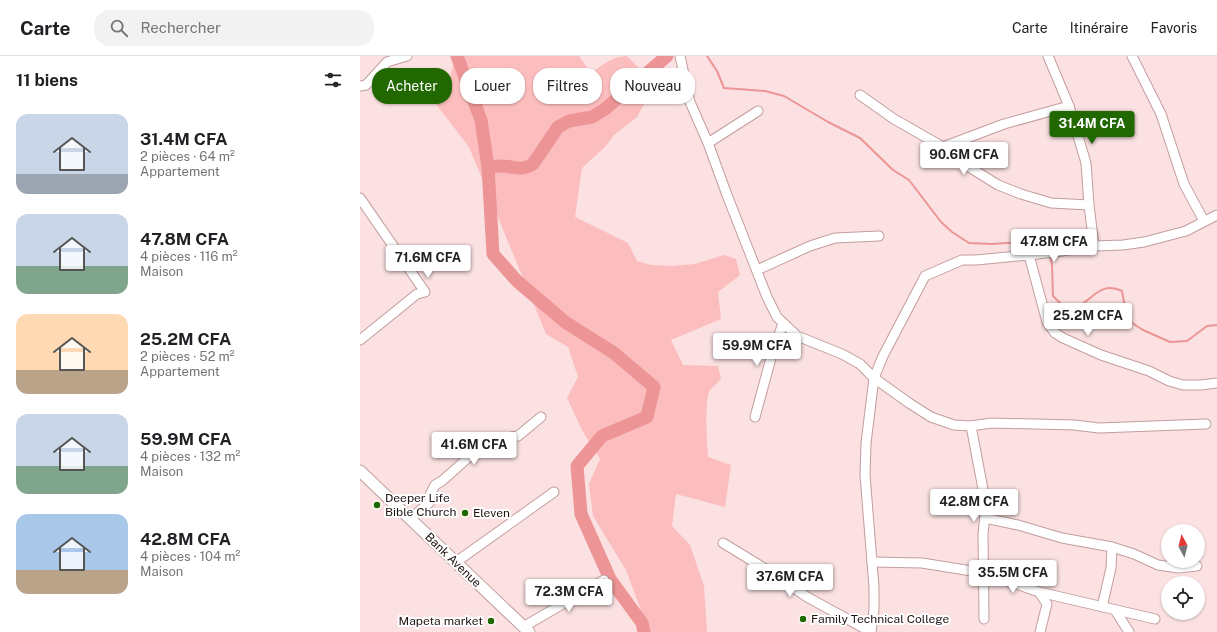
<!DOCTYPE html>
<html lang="fr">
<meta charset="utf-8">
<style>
:root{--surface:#fff;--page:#f2f2f2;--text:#202124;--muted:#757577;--line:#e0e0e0;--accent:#226800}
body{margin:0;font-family:"Public Sans",sans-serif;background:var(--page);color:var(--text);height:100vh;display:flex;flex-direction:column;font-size:15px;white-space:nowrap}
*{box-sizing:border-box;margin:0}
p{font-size:13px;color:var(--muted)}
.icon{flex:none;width:22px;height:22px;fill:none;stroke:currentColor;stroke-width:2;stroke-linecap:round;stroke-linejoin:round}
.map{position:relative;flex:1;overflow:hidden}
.sheet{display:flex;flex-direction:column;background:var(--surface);width:360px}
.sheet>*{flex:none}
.top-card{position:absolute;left:12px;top:12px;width:380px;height:36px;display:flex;gap:8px}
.needle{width:26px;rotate:353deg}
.fabs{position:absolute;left:801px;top:468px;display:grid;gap:8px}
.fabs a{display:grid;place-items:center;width:44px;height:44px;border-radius:50%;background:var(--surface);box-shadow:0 1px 3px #0004;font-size:20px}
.price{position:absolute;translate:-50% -34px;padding:0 9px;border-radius:4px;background:#fff;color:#222;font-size:13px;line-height:26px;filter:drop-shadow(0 1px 2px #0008)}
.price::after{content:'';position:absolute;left:50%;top:24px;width:12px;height:9px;margin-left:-6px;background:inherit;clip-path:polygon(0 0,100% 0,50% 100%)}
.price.selected{background:var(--accent);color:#fff}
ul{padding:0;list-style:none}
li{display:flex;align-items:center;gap:12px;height:100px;padding:0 16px}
li span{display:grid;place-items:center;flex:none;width:112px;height:80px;border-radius:12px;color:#555}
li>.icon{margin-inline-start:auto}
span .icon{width:48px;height:48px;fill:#fffc;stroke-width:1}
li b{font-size:17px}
h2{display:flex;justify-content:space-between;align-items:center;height:48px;padding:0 16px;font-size:17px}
.chip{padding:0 14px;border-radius:16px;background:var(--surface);box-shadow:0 1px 3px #0004;font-size:14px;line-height:36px}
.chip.selected{background:var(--accent);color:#fff}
header{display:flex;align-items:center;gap:24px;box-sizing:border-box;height:56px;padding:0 20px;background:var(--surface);border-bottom:1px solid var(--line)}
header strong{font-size:19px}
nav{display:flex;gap:22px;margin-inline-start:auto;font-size:14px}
.search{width:280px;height:36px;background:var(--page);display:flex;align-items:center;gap:10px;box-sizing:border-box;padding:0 14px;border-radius:16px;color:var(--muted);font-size:15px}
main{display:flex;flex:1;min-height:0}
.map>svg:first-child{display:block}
.green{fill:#fbbdbd}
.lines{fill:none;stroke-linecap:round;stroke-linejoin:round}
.stream{stroke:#ed9496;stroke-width:2}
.river{stroke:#ed9496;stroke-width:13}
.minor-casing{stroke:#c49d9d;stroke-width:11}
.tertiary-casing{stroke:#c49d9d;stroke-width:13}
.minor{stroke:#fff;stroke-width:9}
.tertiary{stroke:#fff;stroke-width:11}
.poi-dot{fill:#226800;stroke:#fff;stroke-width:1.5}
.labels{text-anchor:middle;stroke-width:4;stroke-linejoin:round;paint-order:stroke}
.poi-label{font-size:12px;fill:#211313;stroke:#fff;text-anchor:start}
.street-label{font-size:12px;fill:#211313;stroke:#fff}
</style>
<header>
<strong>Carte</strong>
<div class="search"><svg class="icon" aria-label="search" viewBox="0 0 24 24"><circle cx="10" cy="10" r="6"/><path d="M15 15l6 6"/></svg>Rechercher</div>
<nav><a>Carte</a><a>Itinéraire</a><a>Favoris</a></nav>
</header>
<main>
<section class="sheet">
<h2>11 biens<svg class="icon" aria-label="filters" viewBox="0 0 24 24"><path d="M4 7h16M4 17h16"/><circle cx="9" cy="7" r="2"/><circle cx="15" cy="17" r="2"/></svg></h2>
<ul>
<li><span style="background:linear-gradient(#c9d6e8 75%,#9aa5b1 0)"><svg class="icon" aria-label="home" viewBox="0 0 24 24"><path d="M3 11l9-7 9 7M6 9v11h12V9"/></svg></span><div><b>31.4M CFA</b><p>2 pièces · 64 m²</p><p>Appartement</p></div></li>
<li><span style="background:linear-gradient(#c9d6e8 65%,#7fa58c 0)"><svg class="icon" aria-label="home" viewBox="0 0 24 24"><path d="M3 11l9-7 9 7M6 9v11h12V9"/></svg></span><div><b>47.8M CFA</b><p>4 pièces · 116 m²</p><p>Maison</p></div></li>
<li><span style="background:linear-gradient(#ffd9b3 70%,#b9a48a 0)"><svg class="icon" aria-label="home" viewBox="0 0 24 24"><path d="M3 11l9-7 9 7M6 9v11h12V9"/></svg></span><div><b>25.2M CFA</b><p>2 pièces · 52 m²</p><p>Appartement</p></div></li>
<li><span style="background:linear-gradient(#c9d6e8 65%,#7fa58c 0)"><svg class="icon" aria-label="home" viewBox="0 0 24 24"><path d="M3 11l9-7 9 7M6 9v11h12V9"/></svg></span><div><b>59.9M CFA</b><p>4 pièces · 132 m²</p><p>Maison</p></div></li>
<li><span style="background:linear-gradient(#a9c7e8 70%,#b9a48a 0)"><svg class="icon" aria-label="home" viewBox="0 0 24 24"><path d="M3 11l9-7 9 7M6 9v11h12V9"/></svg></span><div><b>42.8M CFA</b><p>4 pièces · 104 m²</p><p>Maison</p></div></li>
</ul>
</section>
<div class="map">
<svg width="857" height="576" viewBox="0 0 857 576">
<rect width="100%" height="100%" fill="#fbe1e1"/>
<path class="green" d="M96,0H219L231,17C242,9 253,0 267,0L295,28L277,61L254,79L246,90L222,112L215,161L268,187L277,205L291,209L313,210L335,208L364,199L376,203L380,219L358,236L361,263L311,284L323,309L358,310L361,323C358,327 353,330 350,334C344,344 347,389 348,401L371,409L365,451L316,438L312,470L330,489L344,530L347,576H289L266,514L233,460L229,428L240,403L223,376L207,342L218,321L208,291L186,278L109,91L72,43L89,25Z"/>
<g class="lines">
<g class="stream">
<path d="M347,0L357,15L364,32L405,35L424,40L468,66L500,82L533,114L549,124L581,166L592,176L609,187L632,188L677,185L687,186L689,193"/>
<path d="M690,199L692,209L693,240L701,248L713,253C732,246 739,224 762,235L766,257L772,267L783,274L810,286L827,285L847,270L857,269"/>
</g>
<g class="river">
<path d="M97,0L121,64L128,111L133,198L157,225L205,266L254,297L294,331L287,361L242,380L217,410L221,458L250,523L282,567L284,576"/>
<path d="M128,111C132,111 137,110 141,110C154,110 160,116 173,108L198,71L209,65L232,61L245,53L307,0"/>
</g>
<defs>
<g id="minor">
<path d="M320,0L330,46L348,87L367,139L407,241L417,261L437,280L482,298L500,308L514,322L549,347L571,361L594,369L611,370L631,367L714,369L739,372L846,368"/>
<path d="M688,0L709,50L726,107L729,149L734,190"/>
<path d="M772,0L801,58L824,128L844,165"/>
<path d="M0,30L6,29L27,6L47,0"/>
<path d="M500,39L534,63L583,91L606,109L638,129L661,138L691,147L729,149"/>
<path d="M348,87L398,55"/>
<path d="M583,91L644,68L709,50"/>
<path d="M0,142L65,236L57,238L0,284"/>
<path d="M669,199L687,266L695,277L703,282L741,299L789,315L809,325L823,329H841L857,327"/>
<path d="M397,214L450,190L475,182L519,180"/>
<path d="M395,361L411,302L423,267"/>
<path d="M611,370L626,449L623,478L624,563"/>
<path d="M625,462L658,469L702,482L752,491L774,498L798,509L818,512L837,510"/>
<path d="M50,463L70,446V439L75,429L82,425L110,400L133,384L158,380L181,361"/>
<path d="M363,487L417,520L447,541L511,576"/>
<path d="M96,506L194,436"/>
<path d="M512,506L562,507L624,517L679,536L795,563"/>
<path d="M679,536L687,548L680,576"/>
<path d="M742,551L751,512L752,491"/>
<path d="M755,554L769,576"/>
<path d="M163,571L244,524"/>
<path d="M511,576L514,554V531L505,419L506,387L514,322L523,300L565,220L602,204H616L669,199L702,195L734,190L763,189L784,186L826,175L857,159"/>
</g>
<path id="tertiary" d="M0,415L169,576"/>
</defs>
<use href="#minor" class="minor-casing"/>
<use href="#tertiary" class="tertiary-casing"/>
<use href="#minor" class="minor"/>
<use href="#tertiary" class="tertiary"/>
</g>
<g class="poi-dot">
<circle cx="17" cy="449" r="4"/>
<circle cx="105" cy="457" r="4"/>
<circle cx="443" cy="563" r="4"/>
<circle cx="131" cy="565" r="4"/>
</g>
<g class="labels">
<g class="poi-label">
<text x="25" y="446">Deeper Life<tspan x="25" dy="14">Bible Church</tspan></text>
<text x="113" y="461">Eleven</text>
<text x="451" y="567">Family Technical College</text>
<text x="123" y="569" text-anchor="end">Mapeta market</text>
</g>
<g class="street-label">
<text transform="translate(93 504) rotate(44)" y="4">Bank Avenue</text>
</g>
</g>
</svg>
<div class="fabs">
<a><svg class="needle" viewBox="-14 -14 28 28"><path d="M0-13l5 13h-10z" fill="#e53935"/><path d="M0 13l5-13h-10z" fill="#757577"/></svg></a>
<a><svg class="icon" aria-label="locate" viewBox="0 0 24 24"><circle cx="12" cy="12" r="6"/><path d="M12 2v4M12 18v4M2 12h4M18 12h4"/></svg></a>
</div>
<b class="price selected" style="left:732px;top:89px">31.4M CFA</b>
<b class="price" style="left:604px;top:120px">90.6M CFA</b>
<b class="price" style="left:694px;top:207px">47.8M CFA</b>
<b class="price" style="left:68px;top:223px">71.6M CFA</b>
<b class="price" style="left:728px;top:281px">25.2M CFA</b>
<b class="price" style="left:397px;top:311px">59.9M CFA</b>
<b class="price" style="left:114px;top:410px">41.6M CFA</b>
<b class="price" style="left:614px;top:467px">42.8M CFA</b>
<b class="price" style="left:653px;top:538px">35.5M CFA</b>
<b class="price" style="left:430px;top:542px">37.6M CFA</b>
<b class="price" style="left:209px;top:557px">72.3M CFA</b>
<div class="top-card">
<a class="chip selected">Acheter</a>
<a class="chip">Louer</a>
<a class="chip">Filtres</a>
<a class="chip">Nouveau</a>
</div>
</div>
</main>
